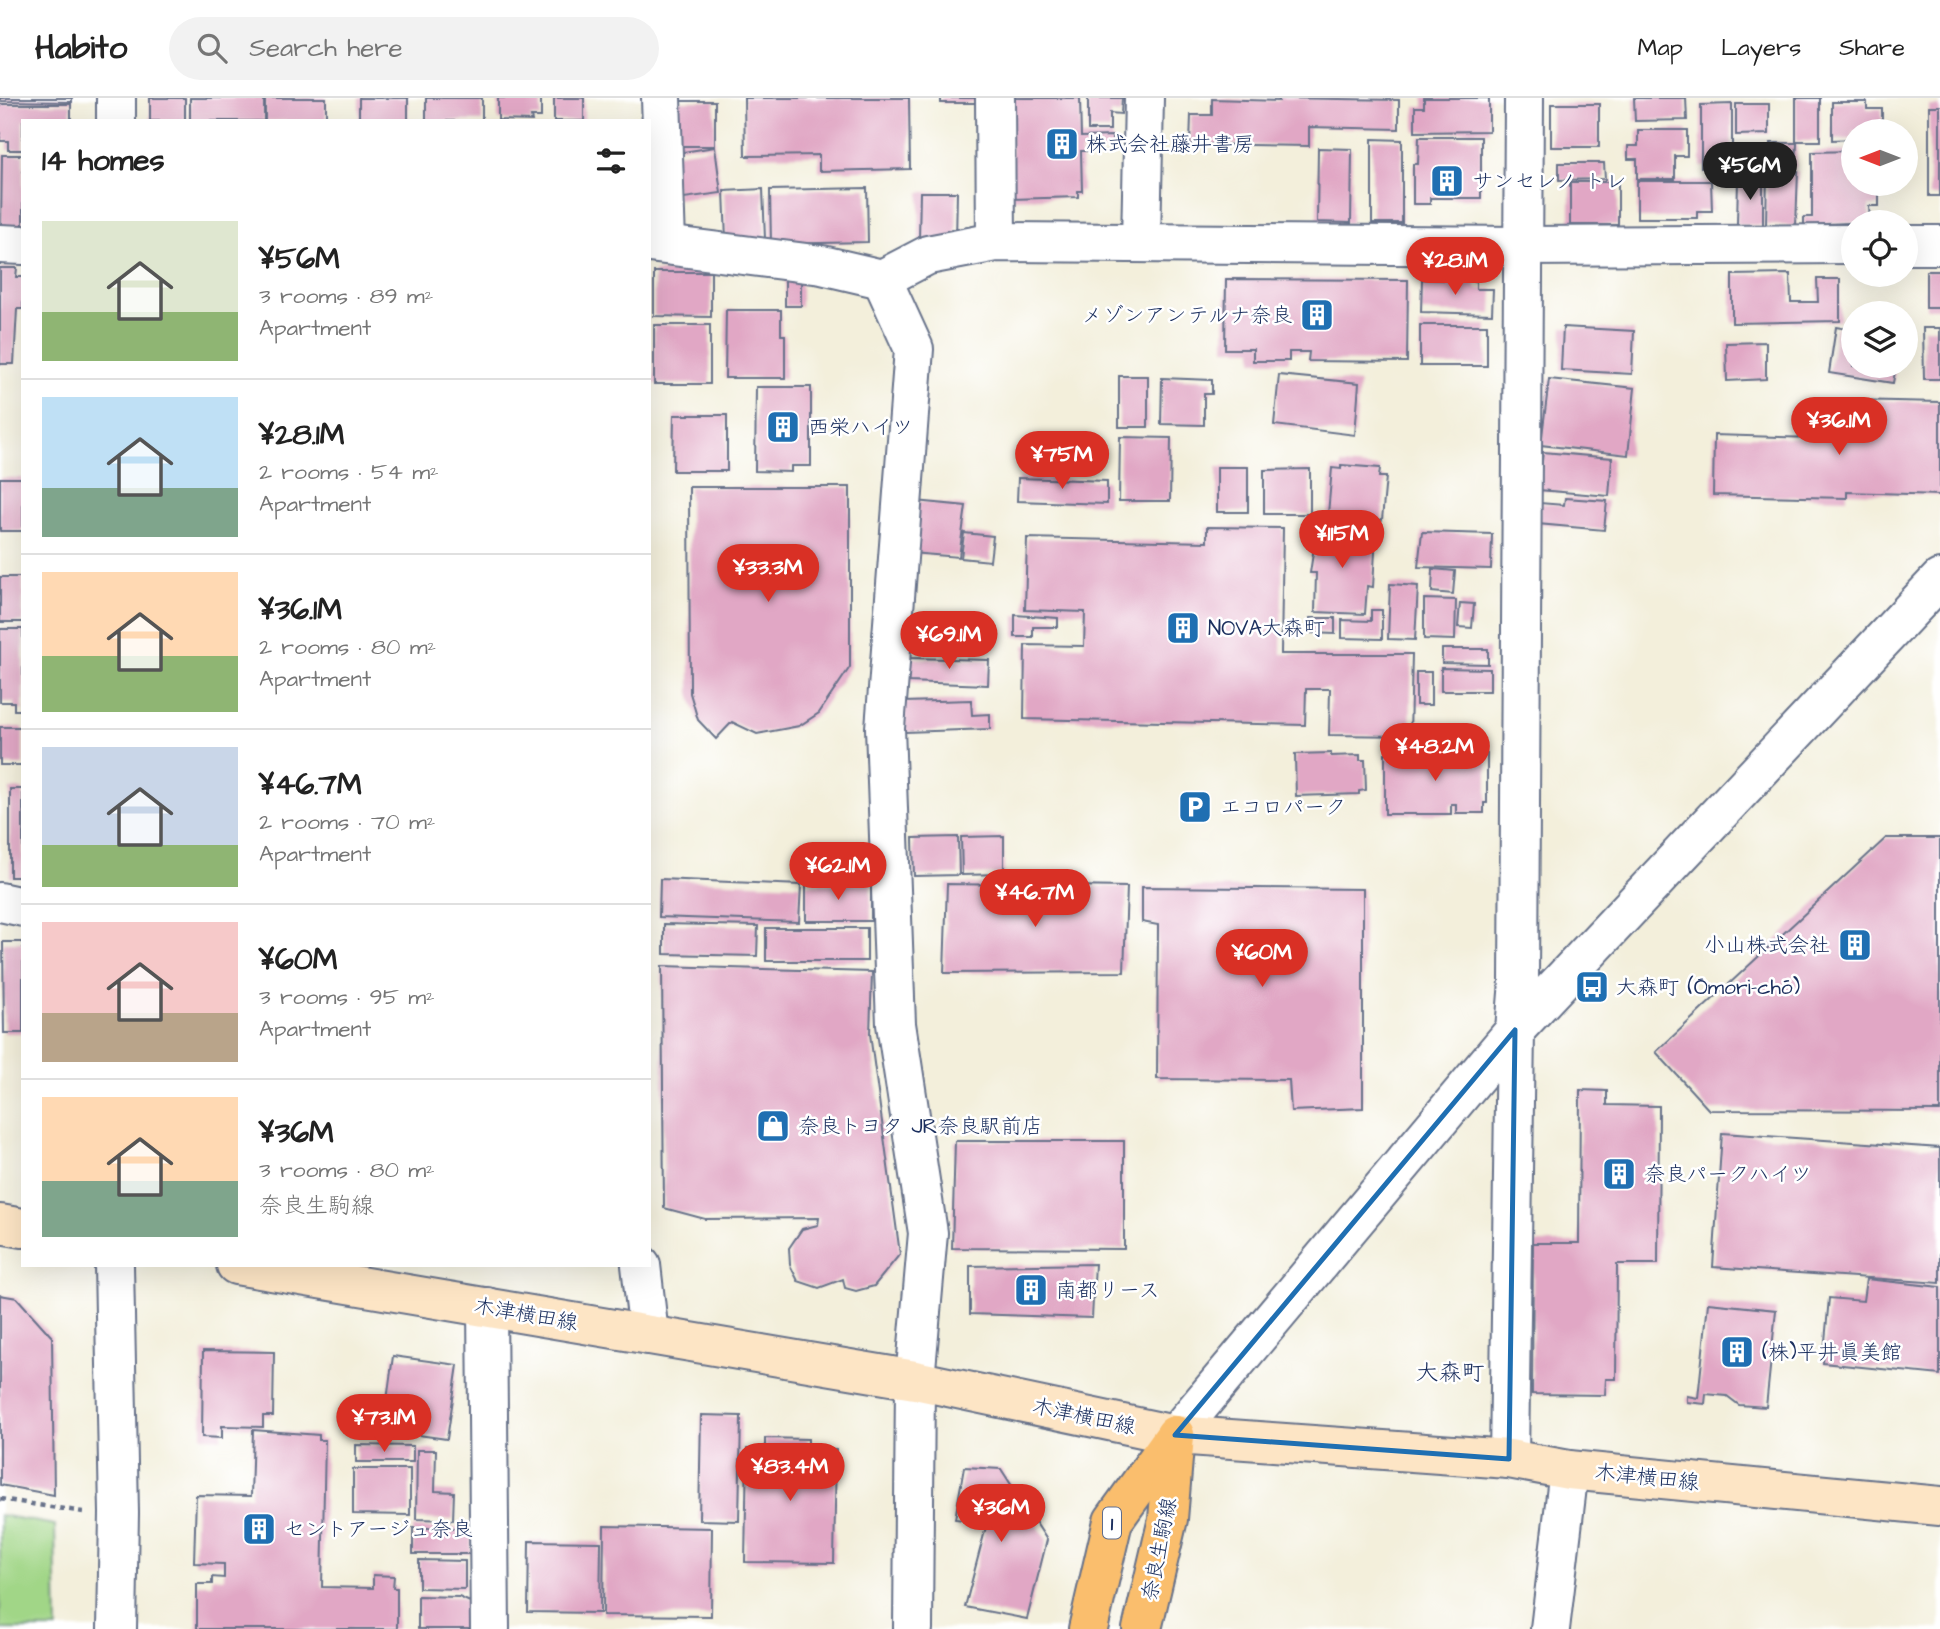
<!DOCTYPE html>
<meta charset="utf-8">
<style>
:root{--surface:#fff;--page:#f2f2f2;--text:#222;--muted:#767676;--line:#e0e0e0;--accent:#d93025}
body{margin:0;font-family:"Architects Daughter","Klee One",sans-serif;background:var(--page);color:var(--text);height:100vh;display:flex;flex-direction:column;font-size:26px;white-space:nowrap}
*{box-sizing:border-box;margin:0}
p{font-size:23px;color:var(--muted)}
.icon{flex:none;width:38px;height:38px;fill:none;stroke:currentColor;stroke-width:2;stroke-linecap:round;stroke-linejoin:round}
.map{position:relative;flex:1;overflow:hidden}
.drawer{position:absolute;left:21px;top:21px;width:630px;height:1148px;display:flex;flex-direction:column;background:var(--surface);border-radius:0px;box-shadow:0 7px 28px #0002}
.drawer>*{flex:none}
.needle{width:46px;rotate:270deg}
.controls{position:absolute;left:1841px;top:21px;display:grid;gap:14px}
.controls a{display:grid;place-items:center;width:77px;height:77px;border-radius:50%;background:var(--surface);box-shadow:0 7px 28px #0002;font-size:35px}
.price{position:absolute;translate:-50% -60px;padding:0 16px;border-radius:24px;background:var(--accent);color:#fff;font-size:23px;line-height:46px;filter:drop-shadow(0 2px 4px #0008)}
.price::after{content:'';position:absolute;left:50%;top:42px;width:21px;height:16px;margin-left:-10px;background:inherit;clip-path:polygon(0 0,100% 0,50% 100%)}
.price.active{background:#222;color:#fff}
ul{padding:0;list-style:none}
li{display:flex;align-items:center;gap:21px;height:175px;padding:0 21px}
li+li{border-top:2px solid var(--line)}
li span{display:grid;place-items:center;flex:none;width:196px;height:140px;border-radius:0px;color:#555}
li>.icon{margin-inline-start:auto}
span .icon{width:84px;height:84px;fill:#fffc;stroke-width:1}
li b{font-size:30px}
h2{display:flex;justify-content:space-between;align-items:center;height:84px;padding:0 21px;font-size:30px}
header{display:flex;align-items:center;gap:42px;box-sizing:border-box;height:98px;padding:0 35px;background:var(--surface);border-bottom:2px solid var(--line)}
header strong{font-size:33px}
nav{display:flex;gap:38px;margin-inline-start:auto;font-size:24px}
.search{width:490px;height:63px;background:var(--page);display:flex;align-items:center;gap:18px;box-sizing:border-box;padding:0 24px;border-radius:38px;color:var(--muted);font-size:26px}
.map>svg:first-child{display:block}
.green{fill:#a1d687;stroke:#5e8272;stroke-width:2}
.building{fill:#e1a7c5}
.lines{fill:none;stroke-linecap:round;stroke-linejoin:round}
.minor-casing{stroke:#67728a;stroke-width:42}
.tertiary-casing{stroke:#67728a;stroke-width:42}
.secondary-casing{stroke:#67728a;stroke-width:42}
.primary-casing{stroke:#67728a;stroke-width:42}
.path{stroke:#67728a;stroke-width:4.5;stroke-dasharray:5 5;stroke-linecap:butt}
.minor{stroke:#fff;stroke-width:38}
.tertiary{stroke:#fff;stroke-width:38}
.secondary{stroke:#fde5c5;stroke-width:38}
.primary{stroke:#fabe6d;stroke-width:38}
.marked{fill:none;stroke:#1f6fb2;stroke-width:5;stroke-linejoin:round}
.labels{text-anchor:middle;stroke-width:5;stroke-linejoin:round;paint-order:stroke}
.shield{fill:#fff;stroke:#5f6d8e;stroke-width:2}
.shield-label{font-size:19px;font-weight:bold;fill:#1b2f5e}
.poi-label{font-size:21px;fill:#1b2f5e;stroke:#fff;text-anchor:start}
.street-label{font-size:21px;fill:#1b2f5e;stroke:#fff}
.neighbourhood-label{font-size:23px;fill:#1b2f5e;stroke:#fff}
</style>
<header>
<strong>Habito</strong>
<div class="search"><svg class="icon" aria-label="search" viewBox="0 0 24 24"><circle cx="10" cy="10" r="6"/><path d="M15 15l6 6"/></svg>Search here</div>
<nav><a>Map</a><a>Layers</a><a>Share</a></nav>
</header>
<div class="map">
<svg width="1940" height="1531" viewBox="0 0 1940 1531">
<rect width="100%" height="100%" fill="#fff"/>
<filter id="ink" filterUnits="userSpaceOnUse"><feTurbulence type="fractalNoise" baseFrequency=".0143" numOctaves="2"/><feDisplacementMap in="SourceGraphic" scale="14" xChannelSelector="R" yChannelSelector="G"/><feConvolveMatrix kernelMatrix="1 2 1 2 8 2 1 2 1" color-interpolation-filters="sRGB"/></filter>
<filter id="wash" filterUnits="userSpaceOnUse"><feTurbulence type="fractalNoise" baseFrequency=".00686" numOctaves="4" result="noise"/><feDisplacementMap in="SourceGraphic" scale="28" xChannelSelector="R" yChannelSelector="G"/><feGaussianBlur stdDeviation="1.57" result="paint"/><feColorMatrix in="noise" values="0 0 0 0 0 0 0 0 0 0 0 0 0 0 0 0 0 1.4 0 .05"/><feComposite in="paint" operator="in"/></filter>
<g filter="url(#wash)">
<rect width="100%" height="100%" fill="#f3efdb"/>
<path class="green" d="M0,1417L55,1427L57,1531H0Z"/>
<g id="blocks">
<g class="building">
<path d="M0,0H72V4L0,3Z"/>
<rect x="150" y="0" width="35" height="23"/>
<rect x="190" y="0" width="74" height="23"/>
<rect x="265" y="0" width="61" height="23"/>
<rect x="359" y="0" width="49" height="23"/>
<rect x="426" y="0" width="56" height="23"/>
<path d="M498,0H541V19H531L532,23L498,22Z"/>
<rect x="554" y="0" width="30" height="23"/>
<path d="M744,0H909L910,71L819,73V57L745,58Z"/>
<rect x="941" y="0" width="37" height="5"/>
<path d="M1010,0H1080L1081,39L1112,38L1113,53H1081L1082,93H1078V99L1012,101Z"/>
<path d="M1088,0H1122L1121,16L1110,15V32H1088Z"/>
<path d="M1279,0L1399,2V31L1309,29V48L1190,46L1191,17H1212V1L1279,3Z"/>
<path d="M1424,0H1489V33L1415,34V9H1424Z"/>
<path d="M1634,0H1686L1687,22L1635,23Z"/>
<rect x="1796" y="0" width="24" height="43"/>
<rect x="671" y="3" width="44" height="45"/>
<path d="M1832,4H1867V11H1882V33H1853V41L1832,42Z"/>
<path d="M0,6H71V23H23V52H8V43H0Z"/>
<rect x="1551" y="6" width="48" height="43"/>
<path d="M1732,6V69H1701V7Z"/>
<path d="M1736,6H1769V36L1736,37Z"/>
<rect x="1929" y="8" width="11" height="90"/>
<path d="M1638,32H1687V58H1675V81H1637V61H1628V48H1638Z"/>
<path d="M1419,39H1481V100H1430V106H1413V66H1418Z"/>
<path d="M1372,41L1402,42V125H1372Z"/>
<path d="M1771,45H1797L1796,70H1770Z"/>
<path d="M715,49L721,95L677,101L670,56Z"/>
<path d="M1318,50L1352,51L1351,125L1317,124Z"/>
<path d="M1853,53V86L1879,88V108H1869L1870,124L1804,127V119H1812V54Z"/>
<path d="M2,57H23V129L1,128Z"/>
<path d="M1742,59H1756V77H1743Z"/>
<path d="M1559,65H1604L1605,81L1559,82Z"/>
<path d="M1767,73H1798L1796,128L1766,127Z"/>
<path d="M1738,81H1763V127H1737Z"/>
<path d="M1637,83H1711L1712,113H1697V120H1637Z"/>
<rect x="1570" y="84" width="48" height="43"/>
<path d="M867,90L868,144L771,146L770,92Z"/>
<path d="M763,91L765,141L726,142L724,93Z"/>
<path d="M920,94H957L956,143L919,142Z"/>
<path d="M0,170H17L16,179H23V211H17L14,266H0Z"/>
<rect x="1926" y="173" width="14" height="37"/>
<path d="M654,174H711V219L654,218Z"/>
<path d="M1790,176L1791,204H1818L1817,181H1840V223L1732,225V177Z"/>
<path d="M785,179L801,180V208H785Z"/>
<path d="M1226,181L1408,182L1407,264L1308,263L1309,254H1289V263H1253V251H1225Z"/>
<path d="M1422,181L1476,183V191H1493L1492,216L1421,214Z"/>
<path d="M726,212H781V237H785V280H725Z"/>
<rect x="654" y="227" width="56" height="59"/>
<rect x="1420" y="227" width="67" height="41"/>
<path d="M1563,229L1634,233L1632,276L1561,272Z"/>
<path d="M1836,229L1853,232V268H1896L1893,285L1829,275Z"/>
<path d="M1923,230H1940V281H1924Z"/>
<path d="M1766,244V281L1727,283L1726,245Z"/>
<path d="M1279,277L1359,285L1355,337L1274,327Z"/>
<rect x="1119" y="278" width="29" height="51"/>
<path d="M1162,280L1212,282V296H1204V327L1161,326Z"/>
<path d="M1549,281L1635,290L1628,357L1541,347Z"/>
<path d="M756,289H811V368H791V374L755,373Z"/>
<path d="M1851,302L1940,304V397L1847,394V400L1713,397L1714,337L1850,341Z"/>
<path d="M674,317H727V373H673Z"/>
<path d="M1120,339L1171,340L1170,403H1119Z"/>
<path d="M1543,354L1612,360L1609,398L1539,392Z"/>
<path d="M1341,367L1380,370L1379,379H1386L1382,422L1328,416L1332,370L1341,371Z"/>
<rect x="1217" y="369" width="31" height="45"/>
<path d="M1310,371V416H1264V372Z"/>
<rect x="0" y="380" width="23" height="53"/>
<path d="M1018,380L1107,383V406L1017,403Z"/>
<path d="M689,389H850V569L819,615L799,628L757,636L732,624L716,641L698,622L690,595Z"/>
<path d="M1565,400L1607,403L1604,432L1538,426L1540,405L1564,407Z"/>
<path d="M916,403L966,408L959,459L911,455Z"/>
<path d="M1207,429L1283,430L1281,556H1412L1410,638L1329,637L1330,591H1306L1305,627L1024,621L1025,547L1084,548L1085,514L1025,512L1027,440L1207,444Z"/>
<path d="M1317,429L1369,431L1367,452L1375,453L1373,489L1367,488L1365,516L1315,514L1316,475H1310Z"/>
<path d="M1422,434L1492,436L1491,471L1418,469Z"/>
<path d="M964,435L993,438L990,463L961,460Z"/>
<path d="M1433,471L1455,473L1453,496L1432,494Z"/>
<rect x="0" y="479" width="23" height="45"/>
<path d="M1390,486L1418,488L1415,542L1388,541Z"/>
<path d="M1424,501L1456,502L1455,542L1424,541Z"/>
<path d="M1460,505L1474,506L1472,530L1458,529Z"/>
<path d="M1371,512H1382V541L1342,540V522L1371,523Z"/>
<path d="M1015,517L1058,520V529H1033V539H1015Z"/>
<path d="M909,518L982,524L979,553L907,548Z"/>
<path d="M1310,520H1335V536L1310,535Z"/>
<path d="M0,531H23V612H14V604H0Z"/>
<path d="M1442,551H1488V566L1442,565Z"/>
<path d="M908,560L989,562L988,587L908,584Z"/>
<path d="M1441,570L1490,571V593H1441Z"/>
<rect x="1416" y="574" width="15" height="33"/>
<path d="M971,602L972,617L990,616V631L905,634L904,604Z"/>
<rect x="0" y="629" width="23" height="38"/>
<path d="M1331,655V658L1360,657V662H1365L1366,692L1359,693V696L1296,698L1295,656Z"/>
<path d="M1385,655H1487V705H1484V715H1456V706H1451V716H1385Z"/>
<rect x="10" y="691" width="13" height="88"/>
<path d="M1004,738V776L962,777L961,739Z"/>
<path d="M958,739L959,777L914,778L913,740Z"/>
<path d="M1886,740H1940V1013L1709,1012L1656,954Z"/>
<path d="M660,781L801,787L799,824L659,819Z"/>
<rect x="806" y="786" width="65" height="37"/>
<path d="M947,786L1127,789L1124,874L944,875Z"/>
<path d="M1142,789L1363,791V1010L1291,1013L1289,982L1157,981L1158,827L1142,824Z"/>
<path d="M664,826L758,828L757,858L664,856Z"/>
<rect x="766" y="830" width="101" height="33"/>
<path d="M3,844H23V935H4Z"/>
<path d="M662,868L872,874L870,936L900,1156L874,1188L856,1193L845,1190L843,1181L819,1190L798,1183L790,1167L789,1150L802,1131L818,1127L819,1120L705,1121L664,1110Z"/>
<path d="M1580,992L1607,993V1007L1659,1008L1658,1166H1617L1616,1281H1606L1605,1297L1532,1296L1533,1145H1579Z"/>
<path d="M1722,1035L1940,1050V1185L1713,1169Z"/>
<path d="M955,1043H1124V1151L952,1150Z"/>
<path d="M1095,1166L1092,1220L970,1216V1168Z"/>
<path d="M1866,1181L1940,1189V1277L1823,1265L1829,1200L1863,1203Z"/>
<path d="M0,1197L17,1200L52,1239L54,1397L0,1387Z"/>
<path d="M1708,1205L1776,1212L1766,1309L1739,1307L1727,1298L1706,1296L1705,1306L1687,1304V1298L1698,1300Z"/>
<path d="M203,1253L274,1254L273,1318H263V1329L222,1328V1340L202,1339Z"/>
<path d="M393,1258L458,1267L447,1341L383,1332Z"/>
<path d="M701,1317L741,1318L739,1423L699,1422Z"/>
<path d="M253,1332L319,1337V1342H325L322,1489L373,1490V1477L394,1478L393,1490H397V1531H197V1486H212V1479L224,1480V1466L194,1465L196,1397L251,1398Z"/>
<path d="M765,1340L808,1341V1351L836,1352L834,1465L745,1464L747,1351H765Z"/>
<path d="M356,1347L413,1348V1364H356Z"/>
<path d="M417,1352H436L435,1393L454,1394L453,1422L416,1421Z"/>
<path d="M964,1369L1001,1371L1047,1442L1027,1521L965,1509L987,1425L955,1421Z"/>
<path d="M353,1371H410V1417L353,1416Z"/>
<path d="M604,1428L712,1430L711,1518L603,1517Z"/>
<path d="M413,1430H472L471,1456H413Z"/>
<path d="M529,1443L601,1444L600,1515L528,1514Z"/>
<path d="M419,1462L465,1463V1491L419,1490Z"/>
<path d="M418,1498L459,1499L470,1504V1531H418Z"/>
</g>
</g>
</g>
<g filter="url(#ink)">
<use href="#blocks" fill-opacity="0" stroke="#67728a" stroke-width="2"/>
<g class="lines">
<defs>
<g id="minor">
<path d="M661,0L666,145"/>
<path d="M995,0L996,144"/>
<path d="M1141,144L1144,0"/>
<path d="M649,145L822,167L882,181L928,157L996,144L1522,148L1853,146"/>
<path d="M0,146L23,147"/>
<path d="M1906,147H1940"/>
<path d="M882,181L914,251L885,630L896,926L928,1135L915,1282L913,1531"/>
<path d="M0,804L23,809"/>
<path d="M641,1167L649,1237"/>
<path d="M487,1209L490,1531"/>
<path d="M1509,1361L1515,932L1519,883L1524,0"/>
<path d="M1550,1531L1569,1372"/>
</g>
<g id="tertiary">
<path d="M116,0V23"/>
<path d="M114,1167L119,1415L117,1531"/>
<path d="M1175,1337L1515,932L1940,481"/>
</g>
<g id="secondary">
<path d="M0,1126L23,1130"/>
<path d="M236,1167L915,1282L1175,1337L1509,1361L1569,1372L1940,1408"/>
</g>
<g id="primary">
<path d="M1088,1531L1113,1423L1175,1337"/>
<path d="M1142,1531L1168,1421L1175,1337"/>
</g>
</defs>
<use href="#minor" class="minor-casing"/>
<use href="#tertiary" class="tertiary-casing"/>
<use href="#secondary" class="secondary-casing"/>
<use href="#primary" class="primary-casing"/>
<path class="path" d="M0,1401L83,1414"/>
<use href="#minor" class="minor"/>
<use href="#tertiary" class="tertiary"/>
<use href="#secondary" class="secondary"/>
<use href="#primary" class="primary"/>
</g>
</g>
<path class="marked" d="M1515,932L1509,1361L1175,1337Z"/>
<defs>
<symbol id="building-square" viewBox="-11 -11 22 22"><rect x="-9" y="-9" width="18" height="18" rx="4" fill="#1f6fb2" stroke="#fff"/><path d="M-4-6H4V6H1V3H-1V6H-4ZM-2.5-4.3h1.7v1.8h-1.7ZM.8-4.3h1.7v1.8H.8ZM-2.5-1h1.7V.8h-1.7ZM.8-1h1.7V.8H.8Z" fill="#fff"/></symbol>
<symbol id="parking-square" viewBox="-11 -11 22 22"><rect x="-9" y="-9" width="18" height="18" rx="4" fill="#1f6fb2" stroke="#fff"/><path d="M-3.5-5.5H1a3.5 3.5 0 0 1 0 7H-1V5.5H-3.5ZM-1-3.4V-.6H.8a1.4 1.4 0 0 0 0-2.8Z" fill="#fff"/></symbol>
<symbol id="bus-square" viewBox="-11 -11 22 22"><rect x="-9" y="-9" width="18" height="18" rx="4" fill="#1f6fb2" stroke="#fff"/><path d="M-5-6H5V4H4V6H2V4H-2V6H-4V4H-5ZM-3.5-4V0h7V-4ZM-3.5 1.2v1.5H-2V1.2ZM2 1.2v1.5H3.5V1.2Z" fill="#fff"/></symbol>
<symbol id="shop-square" viewBox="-11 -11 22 22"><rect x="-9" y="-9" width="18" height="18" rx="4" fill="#1f6fb2" stroke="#fff"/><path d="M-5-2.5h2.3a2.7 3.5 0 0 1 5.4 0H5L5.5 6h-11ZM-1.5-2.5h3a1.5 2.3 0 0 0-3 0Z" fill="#fff"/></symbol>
</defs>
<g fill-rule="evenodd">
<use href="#building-square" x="1043" y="27" width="38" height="38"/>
<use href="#building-square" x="1428" y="64" width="38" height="38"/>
<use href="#building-square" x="1298" y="198" width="38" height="38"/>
<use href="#building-square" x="764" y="310" width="38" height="38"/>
<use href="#building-square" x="1164" y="511" width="38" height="38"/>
<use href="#parking-square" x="1176" y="690" width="38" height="38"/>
<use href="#building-square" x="1836" y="828" width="38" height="38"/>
<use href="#bus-square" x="1573" y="870" width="38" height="38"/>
<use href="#shop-square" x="754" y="1009" width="38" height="38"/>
<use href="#building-square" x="1600" y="1057" width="38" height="38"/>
<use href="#building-square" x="1012" y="1173" width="38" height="38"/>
<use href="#building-square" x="1718" y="1235" width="38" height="38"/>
<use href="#building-square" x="240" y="1412" width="38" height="38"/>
</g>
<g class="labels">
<rect class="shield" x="1103" y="1409.5" width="18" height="31" rx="5"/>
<g class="shield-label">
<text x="1112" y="1432">1</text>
</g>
<g class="poi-label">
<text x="1086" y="53">株式会社藤井書房</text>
<text x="1472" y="90">サンセレノ トレ</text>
<text x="1292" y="224" text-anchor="end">メゾンアンテルナ奈良</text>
<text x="808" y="336">西栄ハイツ</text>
<text x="1208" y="537">NOVA大森町</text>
<text x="1220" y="716">エコロパーク</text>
<text x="1830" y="854" text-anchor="end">小山株式会社</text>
<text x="1616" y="896">大森町 (Ōmori-chō)</text>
<text x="798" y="1035">奈良トヨタ JR奈良駅前店</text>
<text x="1644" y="1083">奈良パークハイツ</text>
<text x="1056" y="1199">南都リース</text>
<text x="1762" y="1261">(株)平井眞美館</text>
<text x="284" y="1438">セントアージュ奈良</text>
</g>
<g class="street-label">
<text transform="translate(526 1216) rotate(10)" y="7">木津横田線</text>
<text transform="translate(1084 1318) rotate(12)" y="7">木津横田線</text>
<text transform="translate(1647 1379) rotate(6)" y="7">木津横田線</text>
<text transform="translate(1159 1451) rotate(-79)" y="7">奈良生駒線</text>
</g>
<g class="neighbourhood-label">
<text x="1450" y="1282">大森町</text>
</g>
</g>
</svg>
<div class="controls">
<a><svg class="needle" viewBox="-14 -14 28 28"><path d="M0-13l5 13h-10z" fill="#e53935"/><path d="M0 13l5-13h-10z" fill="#767676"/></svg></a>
<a><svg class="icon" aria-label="locate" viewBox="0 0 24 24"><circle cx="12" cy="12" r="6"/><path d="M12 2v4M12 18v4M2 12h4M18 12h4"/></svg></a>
<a><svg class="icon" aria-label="layers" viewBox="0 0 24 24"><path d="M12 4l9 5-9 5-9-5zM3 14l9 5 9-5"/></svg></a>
</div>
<b class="price active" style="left:1750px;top:104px">¥56M</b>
<b class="price" style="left:1455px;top:199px">¥28.1M</b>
<b class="price" style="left:1839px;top:359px">¥36.1M</b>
<b class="price" style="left:1062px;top:393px">¥75M</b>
<b class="price" style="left:1342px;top:472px">¥115M</b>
<b class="price" style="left:768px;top:506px">¥33.3M</b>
<b class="price" style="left:949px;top:573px">¥69.1M</b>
<b class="price" style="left:1435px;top:685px">¥48.2M</b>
<b class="price" style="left:838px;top:804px">¥62.1M</b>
<b class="price" style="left:1035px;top:831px">¥46.7M</b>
<b class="price" style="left:1262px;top:891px">¥60M</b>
<b class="price" style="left:384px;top:1356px">¥73.1M</b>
<b class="price" style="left:790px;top:1405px">¥83.4M</b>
<b class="price" style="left:1001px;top:1446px">¥36M</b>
<section class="drawer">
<h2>14 homes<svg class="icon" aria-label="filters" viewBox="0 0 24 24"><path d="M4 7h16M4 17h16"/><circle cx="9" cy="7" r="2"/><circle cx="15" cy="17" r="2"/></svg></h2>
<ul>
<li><span style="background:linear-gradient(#dfe7d0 65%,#8fb573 0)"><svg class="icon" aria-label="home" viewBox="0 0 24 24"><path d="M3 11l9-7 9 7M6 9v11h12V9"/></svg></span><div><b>¥56M</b><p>3 rooms · 89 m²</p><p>Apartment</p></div></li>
<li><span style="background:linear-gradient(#bfe0f5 65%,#7fa58c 0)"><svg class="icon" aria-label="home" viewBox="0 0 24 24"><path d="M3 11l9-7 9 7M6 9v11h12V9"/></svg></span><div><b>¥28.1M</b><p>2 rooms · 54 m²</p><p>Apartment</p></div></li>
<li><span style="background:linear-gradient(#ffd9b3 60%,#8fb573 0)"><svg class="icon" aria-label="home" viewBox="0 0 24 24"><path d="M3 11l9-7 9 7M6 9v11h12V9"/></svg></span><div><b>¥36.1M</b><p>2 rooms · 80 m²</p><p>Apartment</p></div></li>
<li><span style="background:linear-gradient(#c9d6e8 70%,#8fb573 0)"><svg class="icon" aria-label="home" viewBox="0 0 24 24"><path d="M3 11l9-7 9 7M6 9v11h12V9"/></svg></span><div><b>¥46.7M</b><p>2 rooms · 70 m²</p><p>Apartment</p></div></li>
<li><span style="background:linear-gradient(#f6c9c9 65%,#b9a48a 0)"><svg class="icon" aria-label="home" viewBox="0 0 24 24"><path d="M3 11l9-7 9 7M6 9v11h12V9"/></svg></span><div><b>¥60M</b><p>3 rooms · 95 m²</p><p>Apartment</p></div></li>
<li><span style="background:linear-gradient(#ffd9b3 60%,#7fa58c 0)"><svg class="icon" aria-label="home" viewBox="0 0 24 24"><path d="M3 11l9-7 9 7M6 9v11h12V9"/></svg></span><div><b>¥36M</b><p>3 rooms · 80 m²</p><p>奈良生駒線</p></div></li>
</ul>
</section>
</div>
